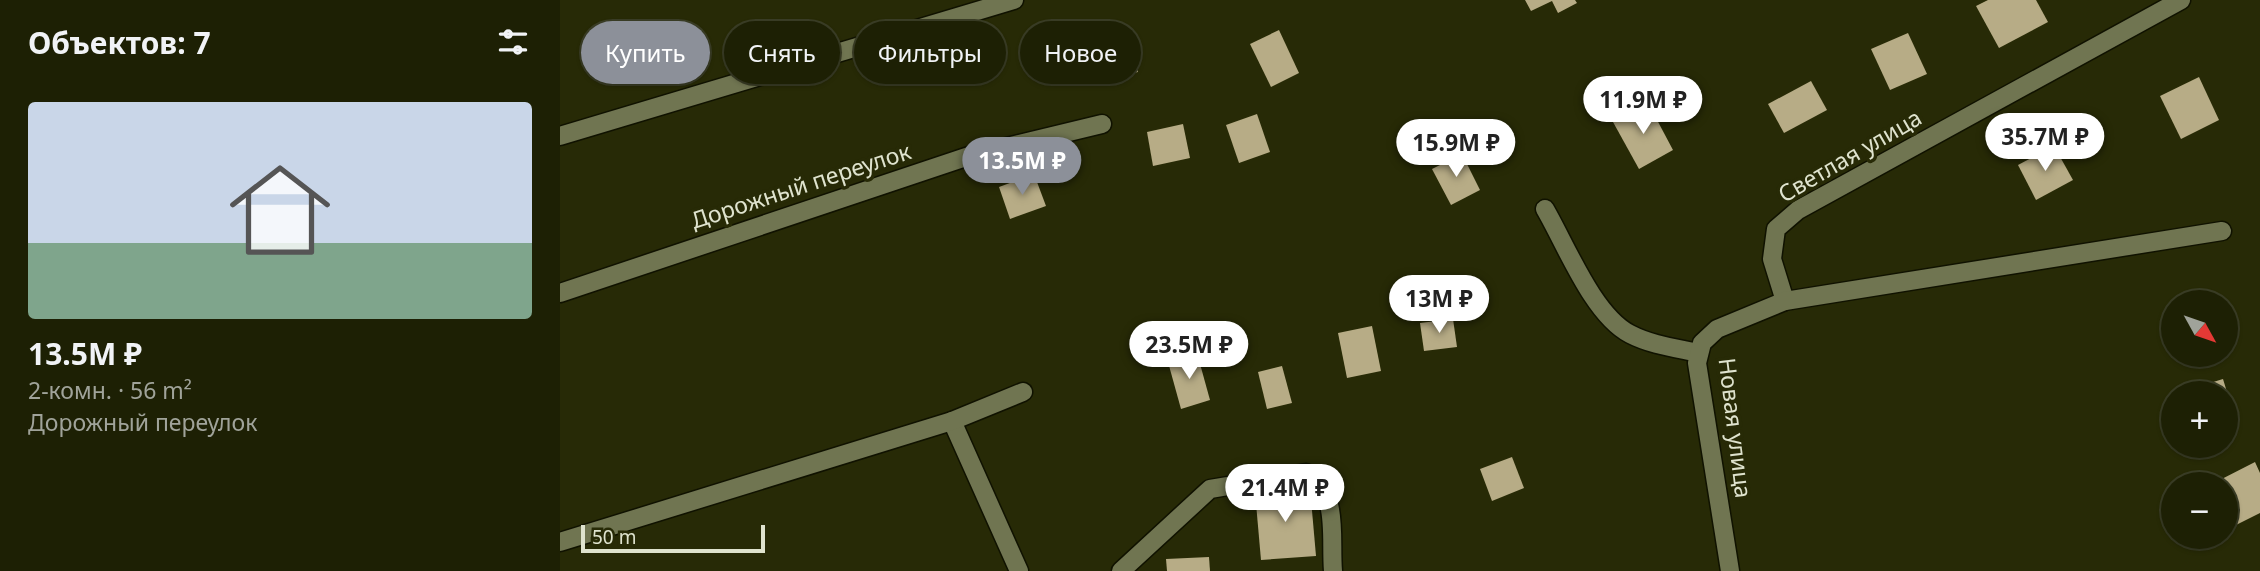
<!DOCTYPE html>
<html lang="ru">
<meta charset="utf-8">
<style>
:root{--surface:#1d2004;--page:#25280e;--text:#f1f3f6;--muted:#a0a39a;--line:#3b3e26;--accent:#8c9099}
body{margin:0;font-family:"Noto Sans",sans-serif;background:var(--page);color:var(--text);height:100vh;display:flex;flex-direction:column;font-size:26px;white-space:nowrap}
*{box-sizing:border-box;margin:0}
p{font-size:23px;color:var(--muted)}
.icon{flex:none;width:38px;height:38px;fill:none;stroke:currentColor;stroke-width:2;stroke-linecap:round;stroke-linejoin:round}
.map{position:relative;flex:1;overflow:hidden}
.drawer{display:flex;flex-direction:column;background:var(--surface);width:560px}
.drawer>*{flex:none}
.banner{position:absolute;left:21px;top:21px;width:665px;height:63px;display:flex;gap:14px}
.needle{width:46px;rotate:130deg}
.tools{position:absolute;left:1601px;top:290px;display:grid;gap:14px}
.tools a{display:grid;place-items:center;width:77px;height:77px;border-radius:50%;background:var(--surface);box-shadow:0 2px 5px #0004,0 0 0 2px var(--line);font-size:35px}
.scale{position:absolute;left:21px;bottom:18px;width:184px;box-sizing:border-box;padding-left:7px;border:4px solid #dfe3ce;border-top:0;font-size:19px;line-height:24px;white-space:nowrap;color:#dfe3ce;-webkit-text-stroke:5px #272a06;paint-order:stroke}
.price{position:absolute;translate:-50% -60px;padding:0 16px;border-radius:24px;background:#fff;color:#222;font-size:23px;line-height:46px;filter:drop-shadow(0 2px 4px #0008)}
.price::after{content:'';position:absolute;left:50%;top:42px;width:21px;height:16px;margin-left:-10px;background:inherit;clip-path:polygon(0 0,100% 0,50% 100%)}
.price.selected{background:var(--accent);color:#fff}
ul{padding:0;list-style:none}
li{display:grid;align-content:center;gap:14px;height:371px;padding:0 28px}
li+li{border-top:2px solid var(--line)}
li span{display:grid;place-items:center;height:217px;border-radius:7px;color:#555}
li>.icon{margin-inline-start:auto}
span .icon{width:126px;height:126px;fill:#fffc;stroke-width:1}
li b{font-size:30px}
h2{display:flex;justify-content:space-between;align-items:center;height:84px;padding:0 28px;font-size:30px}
.chip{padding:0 24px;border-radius:32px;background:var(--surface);box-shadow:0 2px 5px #0004,0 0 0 2px var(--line);font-size:24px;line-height:63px}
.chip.selected{background:var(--accent);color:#fff}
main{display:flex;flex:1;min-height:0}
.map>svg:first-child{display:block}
.building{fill:#b7ac86}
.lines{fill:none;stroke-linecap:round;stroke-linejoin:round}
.street-casing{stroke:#101200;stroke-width:21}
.street{stroke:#707551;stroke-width:18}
.labels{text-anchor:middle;stroke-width:7;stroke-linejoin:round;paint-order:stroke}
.street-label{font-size:23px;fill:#dfe3ce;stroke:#272a06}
</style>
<main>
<section class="drawer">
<h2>Объектов: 7<svg class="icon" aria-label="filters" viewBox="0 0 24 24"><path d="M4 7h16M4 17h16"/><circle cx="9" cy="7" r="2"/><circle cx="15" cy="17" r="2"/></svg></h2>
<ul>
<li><span style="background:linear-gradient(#c9d6e8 65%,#7fa58c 0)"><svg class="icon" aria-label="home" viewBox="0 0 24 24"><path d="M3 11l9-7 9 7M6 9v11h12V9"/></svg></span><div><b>13.5M ₽</b><p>2-комн. · 56 m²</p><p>Дорожный переулок</p></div></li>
</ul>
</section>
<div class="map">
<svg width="1700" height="571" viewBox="0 0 1700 571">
<rect width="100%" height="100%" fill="#272a06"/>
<g class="building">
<path d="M965,0H1015L1017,3L998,13L992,1L971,11Z"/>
<path d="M1428,0H1476L1488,22L1439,48L1416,6Z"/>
<path d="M719,30L739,73L711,87L690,44Z"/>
<path d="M569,32L578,72L539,81L536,69L520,73L516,56L535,51L533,41Z"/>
<path d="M1348,33L1367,74L1330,90L1311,49Z"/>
<path d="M1639,77L1659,120L1621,139L1600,96Z"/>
<path d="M1251,81L1267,110L1224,133L1208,104Z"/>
<path d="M1088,103L1113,150L1079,169L1053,122Z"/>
<path d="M697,114L710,152L679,163L666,125Z"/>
<path d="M623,124L630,158L593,166L587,132Z"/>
<path d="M1494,146L1513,180L1476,200L1458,165Z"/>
<path d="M902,154L920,190L891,205L872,169Z"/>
<path d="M474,174L486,206L450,219L439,187Z"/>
<path d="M893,319L897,347L864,351L860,323Z"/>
<path d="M812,326L821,371L787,378L778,333Z"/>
<path d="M637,353L650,400L621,409L608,362Z"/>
<path d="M722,366L732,403L707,409L698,372Z"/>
<path d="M1663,379L1674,415L1666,418V394H1625L1624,391Z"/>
<path d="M952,457L964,488L932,501L920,469Z"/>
<path d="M1695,462L1700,473V513L1674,526L1666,510V485H1650Z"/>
<path d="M750,488L756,556L701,560L695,492Z"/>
<path d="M649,557L650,571H607L606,559Z"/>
</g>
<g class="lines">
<defs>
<g id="street">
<path d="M0,136L454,0"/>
<path d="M985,209C1006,245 1033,315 1070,334C1091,345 1116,348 1139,353"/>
<path d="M0,293L409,156L542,124"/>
<path d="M1225,301L1212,259L1216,229L1238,210L1621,0"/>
<path d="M392,421L459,571"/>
<path d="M0,542L392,421L463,392"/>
<path d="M561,571L650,489L746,473C780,494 770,535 773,571"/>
<path d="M1170,571L1137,363L1142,343L1157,329L1225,301L1662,231"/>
</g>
</defs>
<use href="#street" class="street-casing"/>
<use href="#street" class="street"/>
</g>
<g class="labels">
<g class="street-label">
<text transform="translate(1290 156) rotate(-30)" y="8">Светлая улица</text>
<text transform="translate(241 186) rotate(-18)" y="8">Дорожный переулок</text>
<text transform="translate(1175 428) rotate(83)" y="8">Новая улица</text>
</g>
</g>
</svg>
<div class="tools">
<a><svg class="needle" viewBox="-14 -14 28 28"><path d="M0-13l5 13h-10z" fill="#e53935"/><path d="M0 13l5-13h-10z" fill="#a0a39a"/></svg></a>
<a>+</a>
<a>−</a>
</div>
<div class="scale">50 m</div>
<b class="price" style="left:1083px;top:136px">11.9M ₽</b>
<b class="price" style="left:1485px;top:173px">35.7M ₽</b>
<b class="price" style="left:896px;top:179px">15.9M ₽</b>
<b class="price selected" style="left:462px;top:197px">13.5M ₽</b>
<b class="price" style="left:879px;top:335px">13M ₽</b>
<b class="price" style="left:629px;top:381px">23.5M ₽</b>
<b class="price" style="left:725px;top:524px">21.4M ₽</b>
<div class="banner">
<a class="chip selected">Купить</a>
<a class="chip">Снять</a>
<a class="chip">Фильтры</a>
<a class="chip">Новое</a>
</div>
</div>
</main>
